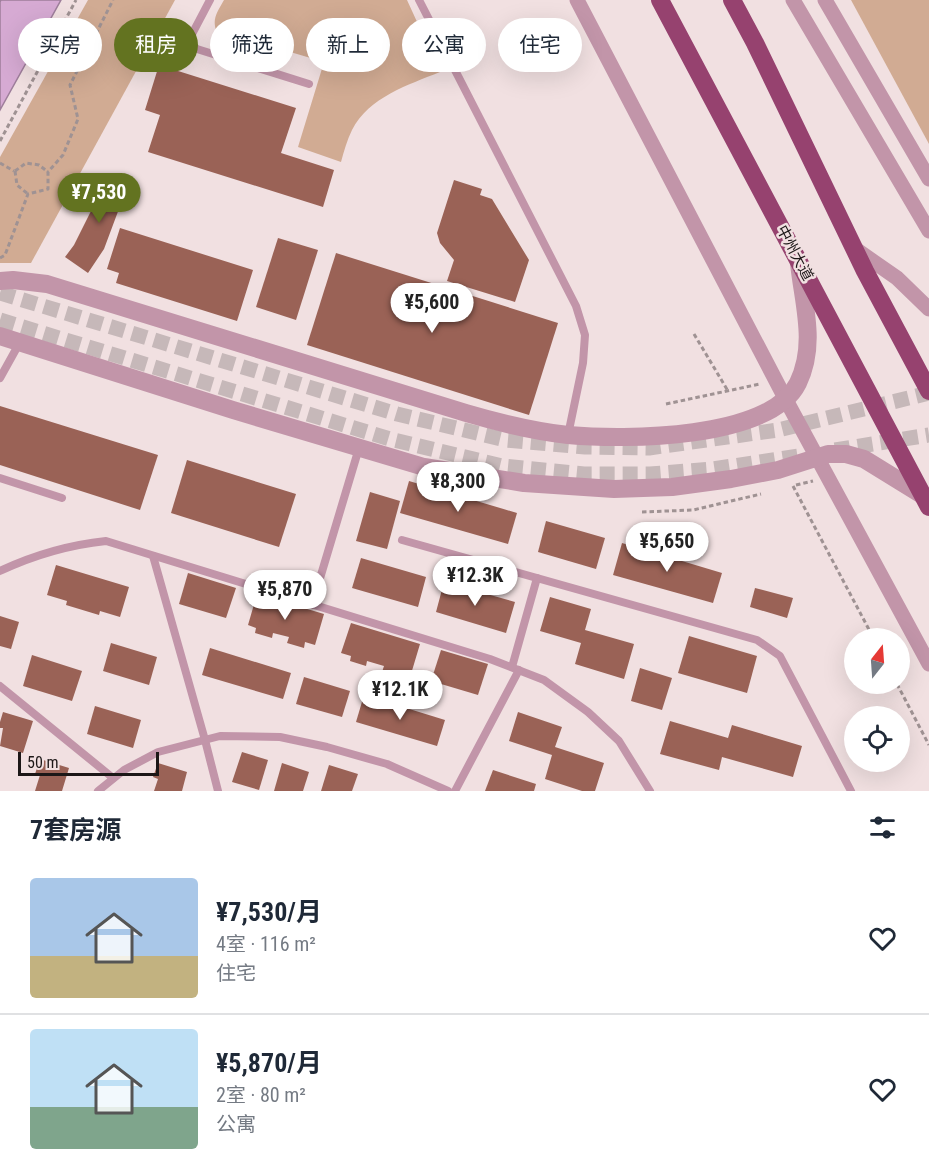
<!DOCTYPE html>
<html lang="zh">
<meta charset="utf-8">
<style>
:root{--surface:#fff;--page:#f6f6f7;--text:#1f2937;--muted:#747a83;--line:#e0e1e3;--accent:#637320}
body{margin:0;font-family:"Roboto Condensed","Noto Sans SC",sans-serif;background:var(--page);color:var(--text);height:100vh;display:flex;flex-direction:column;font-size:22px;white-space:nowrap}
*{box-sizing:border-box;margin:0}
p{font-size:20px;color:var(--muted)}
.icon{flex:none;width:33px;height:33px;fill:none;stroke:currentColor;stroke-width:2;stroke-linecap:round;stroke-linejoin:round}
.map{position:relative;height:791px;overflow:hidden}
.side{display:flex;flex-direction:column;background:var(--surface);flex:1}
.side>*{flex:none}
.top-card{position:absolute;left:18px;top:18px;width:600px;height:54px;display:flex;gap:12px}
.needle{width:39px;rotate:17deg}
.controls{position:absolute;left:844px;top:628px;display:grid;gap:12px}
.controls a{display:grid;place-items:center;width:66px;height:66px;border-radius:50%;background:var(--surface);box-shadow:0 6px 24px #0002;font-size:30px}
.scale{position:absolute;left:18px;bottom:15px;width:141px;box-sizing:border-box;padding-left:6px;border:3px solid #1c1717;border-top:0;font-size:16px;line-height:21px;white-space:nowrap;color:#1c1717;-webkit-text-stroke:4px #f1e0e1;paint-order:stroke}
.price{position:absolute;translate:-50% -51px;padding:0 14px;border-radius:21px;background:#fff;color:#222;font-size:20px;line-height:39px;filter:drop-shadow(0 2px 3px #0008)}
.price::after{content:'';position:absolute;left:50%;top:36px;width:18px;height:14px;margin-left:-9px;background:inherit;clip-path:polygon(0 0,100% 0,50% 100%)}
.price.selected{background:var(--accent);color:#fff}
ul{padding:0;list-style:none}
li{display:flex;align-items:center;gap:18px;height:150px;padding:0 30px}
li+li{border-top:2px solid var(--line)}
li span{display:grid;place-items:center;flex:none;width:168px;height:120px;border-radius:6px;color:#555}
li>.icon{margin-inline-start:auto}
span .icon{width:72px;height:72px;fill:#fffc;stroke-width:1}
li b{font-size:26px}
h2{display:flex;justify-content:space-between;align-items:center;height:72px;padding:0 30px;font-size:26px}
.tag{padding:0 21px;border-radius:27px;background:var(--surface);box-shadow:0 6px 24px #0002;font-size:21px;line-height:54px}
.tag.selected{background:var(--accent);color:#fff}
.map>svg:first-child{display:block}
.green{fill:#d1ab93}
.water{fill:#d6aad3;stroke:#9e7e9b;stroke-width:1.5}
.building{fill:#9a6256}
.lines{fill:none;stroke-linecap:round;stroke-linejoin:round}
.minor-tunnel{stroke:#c6b8b9;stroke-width:15;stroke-dasharray:15 8;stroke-linecap:butt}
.path{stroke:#9f9293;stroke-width:3;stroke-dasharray:4.5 3;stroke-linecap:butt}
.service{stroke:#c295a9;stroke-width:8}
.minor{stroke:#c295a9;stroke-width:15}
.tertiary{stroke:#c295a9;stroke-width:18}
.trunk{stroke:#96426f;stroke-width:18}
.labels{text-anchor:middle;stroke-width:5;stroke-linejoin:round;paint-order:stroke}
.street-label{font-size:15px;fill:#1c1717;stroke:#f1e0e1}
</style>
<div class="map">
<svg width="929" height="791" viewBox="0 0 929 791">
<rect width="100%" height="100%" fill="#f1e0e1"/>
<g class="green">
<path d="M88,0H175L31,263H0V157Z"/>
<path d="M224,0H407L440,72C408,85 369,97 352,130C347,140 344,151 341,162L298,147L324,62L216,30C212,18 218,11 224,0Z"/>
<path d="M851,0H929V144Z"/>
</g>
<path class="water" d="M1,0H61L0,110V2Z"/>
<g class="building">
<path d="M159,65L296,108L281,153L334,170L323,207L148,152L160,115L145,110Z"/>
<path d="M105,174L129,182L104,249L88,273L65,257L74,245L93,207Z"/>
<path d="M454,180L482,189L480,195L492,199L529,260L515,302L447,281L454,260L440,243L437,233Z"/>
<path d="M120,228L253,270L237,321L116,283L119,273L107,269Z"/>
<path d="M278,238L318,250L296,320L256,307Z"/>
<path d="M336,253L558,323L529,415L307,345Z"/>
<path d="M0,406L158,455L140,510L0,465Z"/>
<path d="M187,460L296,494L279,547L171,513Z"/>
<path d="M409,481L517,513L508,544L400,513Z"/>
<path d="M370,492L400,501L387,549L356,541Z"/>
<path d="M546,521L605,538L596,569L538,552Z"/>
<path d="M622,543L722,573L713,603L613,575Z"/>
<path d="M361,558L426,577L418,607L352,588Z"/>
<path d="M56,565L129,587L120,617L100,611L99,615L66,605L67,601L47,595Z"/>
<path d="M188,573L236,588L226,618L179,604Z"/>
<path d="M444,582L515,602L506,633L436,612Z"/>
<path d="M755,588L793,598L787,618L750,607Z"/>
<path d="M257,594L324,614L315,645L305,642L304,648L287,643L289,637L273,633L272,638L255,633L256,628L248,625Z"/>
<path d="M550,597L591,609L585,630L634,644L624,679L575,664L581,643L540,631Z"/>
<path d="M0,616L19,622L11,649L0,646Z"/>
<path d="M351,623L420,644L411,674L402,672L400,677L382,672L384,666L367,661L366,666L350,661L351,656L341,653Z"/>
<path d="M689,636L757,656L747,693L678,673Z"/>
<path d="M111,643L157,657L149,685L103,671Z"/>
<path d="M210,648L291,673L283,699L202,675Z"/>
<path d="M441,650L488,664L478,695L431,681Z"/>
<path d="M32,655L82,671L72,701L23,686Z"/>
<path d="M640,668L672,678L662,710L631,701Z"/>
<path d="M304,677L350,691L342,717L296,704Z"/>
<path d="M364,695L445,720L437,746L356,722Z"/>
<path d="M95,706L141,720L133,748L87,734Z"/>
<path d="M3,712L33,721L23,753L0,746L3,728H0V722Z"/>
<path d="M518,712L562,727L555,747L604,763L595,791H582L545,779L552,755L509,741Z"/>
<path d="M670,721L728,738L732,725L802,746L793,777L722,757L719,770L660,754Z"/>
<path d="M242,752L268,760L259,790L232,782Z"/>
<path d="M40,759L69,768L62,791H35L40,775L35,774Z"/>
<path d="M158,763L187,772L182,791H154L158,779L153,777Z"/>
<path d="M282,763L309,772L303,791H274Z"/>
<path d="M329,765L358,774L352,791H321Z"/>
<path d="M493,770L536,784L534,791H485Z"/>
</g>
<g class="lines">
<g class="minor-tunnel">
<path d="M0,293L397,414L506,440L585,447L649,448L778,430L929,393"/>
<path d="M0,320L390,439L502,466L584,474H650L713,469L805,455"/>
<path d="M835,450L929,435"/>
</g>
<g class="path">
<path d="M0,141L76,0"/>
<path d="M0,163L14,171"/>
<path d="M15,171L26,163L39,165L48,172"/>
<path d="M15,171L17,185L28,194"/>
<path d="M0,258L5,255L28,194L48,189V172L63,155L78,119L70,85L113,0"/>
<path d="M694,334L728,391"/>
<path d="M666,404L760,384"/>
<path d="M796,485L813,481"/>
<path d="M793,486L874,639"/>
<path d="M642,512L693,510L761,494"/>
<path d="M897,684L929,745"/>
</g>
<g class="service">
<path d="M210,0L190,38L191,44L197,49L309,84"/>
<path d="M419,0L576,306L585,335L583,363L568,435"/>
<path d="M0,378L20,342"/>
<path d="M0,478L62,498"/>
<path d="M402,540L757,640L780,656L851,791"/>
<path d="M153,556L205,740L218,791"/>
<path d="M0,571C34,555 68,545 106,541L490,659L544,680L588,712L619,741L650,791"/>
<path d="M312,605L359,448"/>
<path d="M512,667L537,578"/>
<path d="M0,686L113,778"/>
<path d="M98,791L124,770L158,752L220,736L280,737L327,747L387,764L448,791"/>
<path d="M455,791L519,670"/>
</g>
<g class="minor">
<path d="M577,0L786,400L929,664"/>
<path d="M793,0L929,231"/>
<path d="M825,0L929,179"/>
<path d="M854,248L897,278L929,309"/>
</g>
<g class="tertiary">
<path d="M0,281L13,280L47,284L466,413C500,423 533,431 568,435C624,440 770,440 798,383C817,344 803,303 799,263"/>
<path d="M0,336L233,410L424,467L524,483L614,489L672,487L731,479L778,470L828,454H846L864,459L924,496"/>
</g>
<g class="trunk">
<path d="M660,0L929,507"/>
<path d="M732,0L755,43L865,271L929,391"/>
</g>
</g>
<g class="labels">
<g class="street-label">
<text transform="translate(795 253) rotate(62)" y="5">中州大道</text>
</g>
</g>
</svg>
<div class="controls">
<a><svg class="needle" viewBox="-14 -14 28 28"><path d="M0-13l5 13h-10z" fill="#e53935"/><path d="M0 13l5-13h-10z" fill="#747a83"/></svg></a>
<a><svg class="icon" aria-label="locate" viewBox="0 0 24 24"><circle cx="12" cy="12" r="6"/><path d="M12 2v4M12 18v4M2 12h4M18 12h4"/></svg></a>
</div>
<div class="scale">50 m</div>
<b class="price selected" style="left:99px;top:224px">¥7,530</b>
<b class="price" style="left:432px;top:334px">¥5,600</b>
<b class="price" style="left:458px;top:513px">¥8,300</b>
<b class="price" style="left:667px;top:573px">¥5,650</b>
<b class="price" style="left:475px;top:607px">¥12.3K</b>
<b class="price" style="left:285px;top:621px">¥5,870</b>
<b class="price" style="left:400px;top:721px">¥12.1K</b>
<div class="top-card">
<a class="tag">买房</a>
<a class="tag selected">租房</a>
<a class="tag">筛选</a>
<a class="tag">新上</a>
<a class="tag">公寓</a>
<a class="tag">住宅</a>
</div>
</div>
<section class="side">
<h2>7套房源<svg class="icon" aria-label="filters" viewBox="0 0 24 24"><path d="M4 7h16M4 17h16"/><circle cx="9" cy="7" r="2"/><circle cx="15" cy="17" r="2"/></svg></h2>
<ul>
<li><span style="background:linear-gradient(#a9c7e8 65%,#c2b280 0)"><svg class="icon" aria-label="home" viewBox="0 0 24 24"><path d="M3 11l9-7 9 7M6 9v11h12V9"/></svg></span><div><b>¥7,530/月</b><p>4室 · 116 m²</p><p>住宅</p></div><svg class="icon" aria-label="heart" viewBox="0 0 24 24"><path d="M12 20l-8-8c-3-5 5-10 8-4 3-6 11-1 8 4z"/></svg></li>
<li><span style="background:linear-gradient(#bfe0f5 65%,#7fa58c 0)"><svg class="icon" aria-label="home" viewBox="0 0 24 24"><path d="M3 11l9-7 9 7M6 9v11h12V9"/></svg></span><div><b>¥5,870/月</b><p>2室 · 80 m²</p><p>公寓</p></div><svg class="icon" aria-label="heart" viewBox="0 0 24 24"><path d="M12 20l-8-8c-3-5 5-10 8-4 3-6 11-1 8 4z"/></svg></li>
</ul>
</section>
